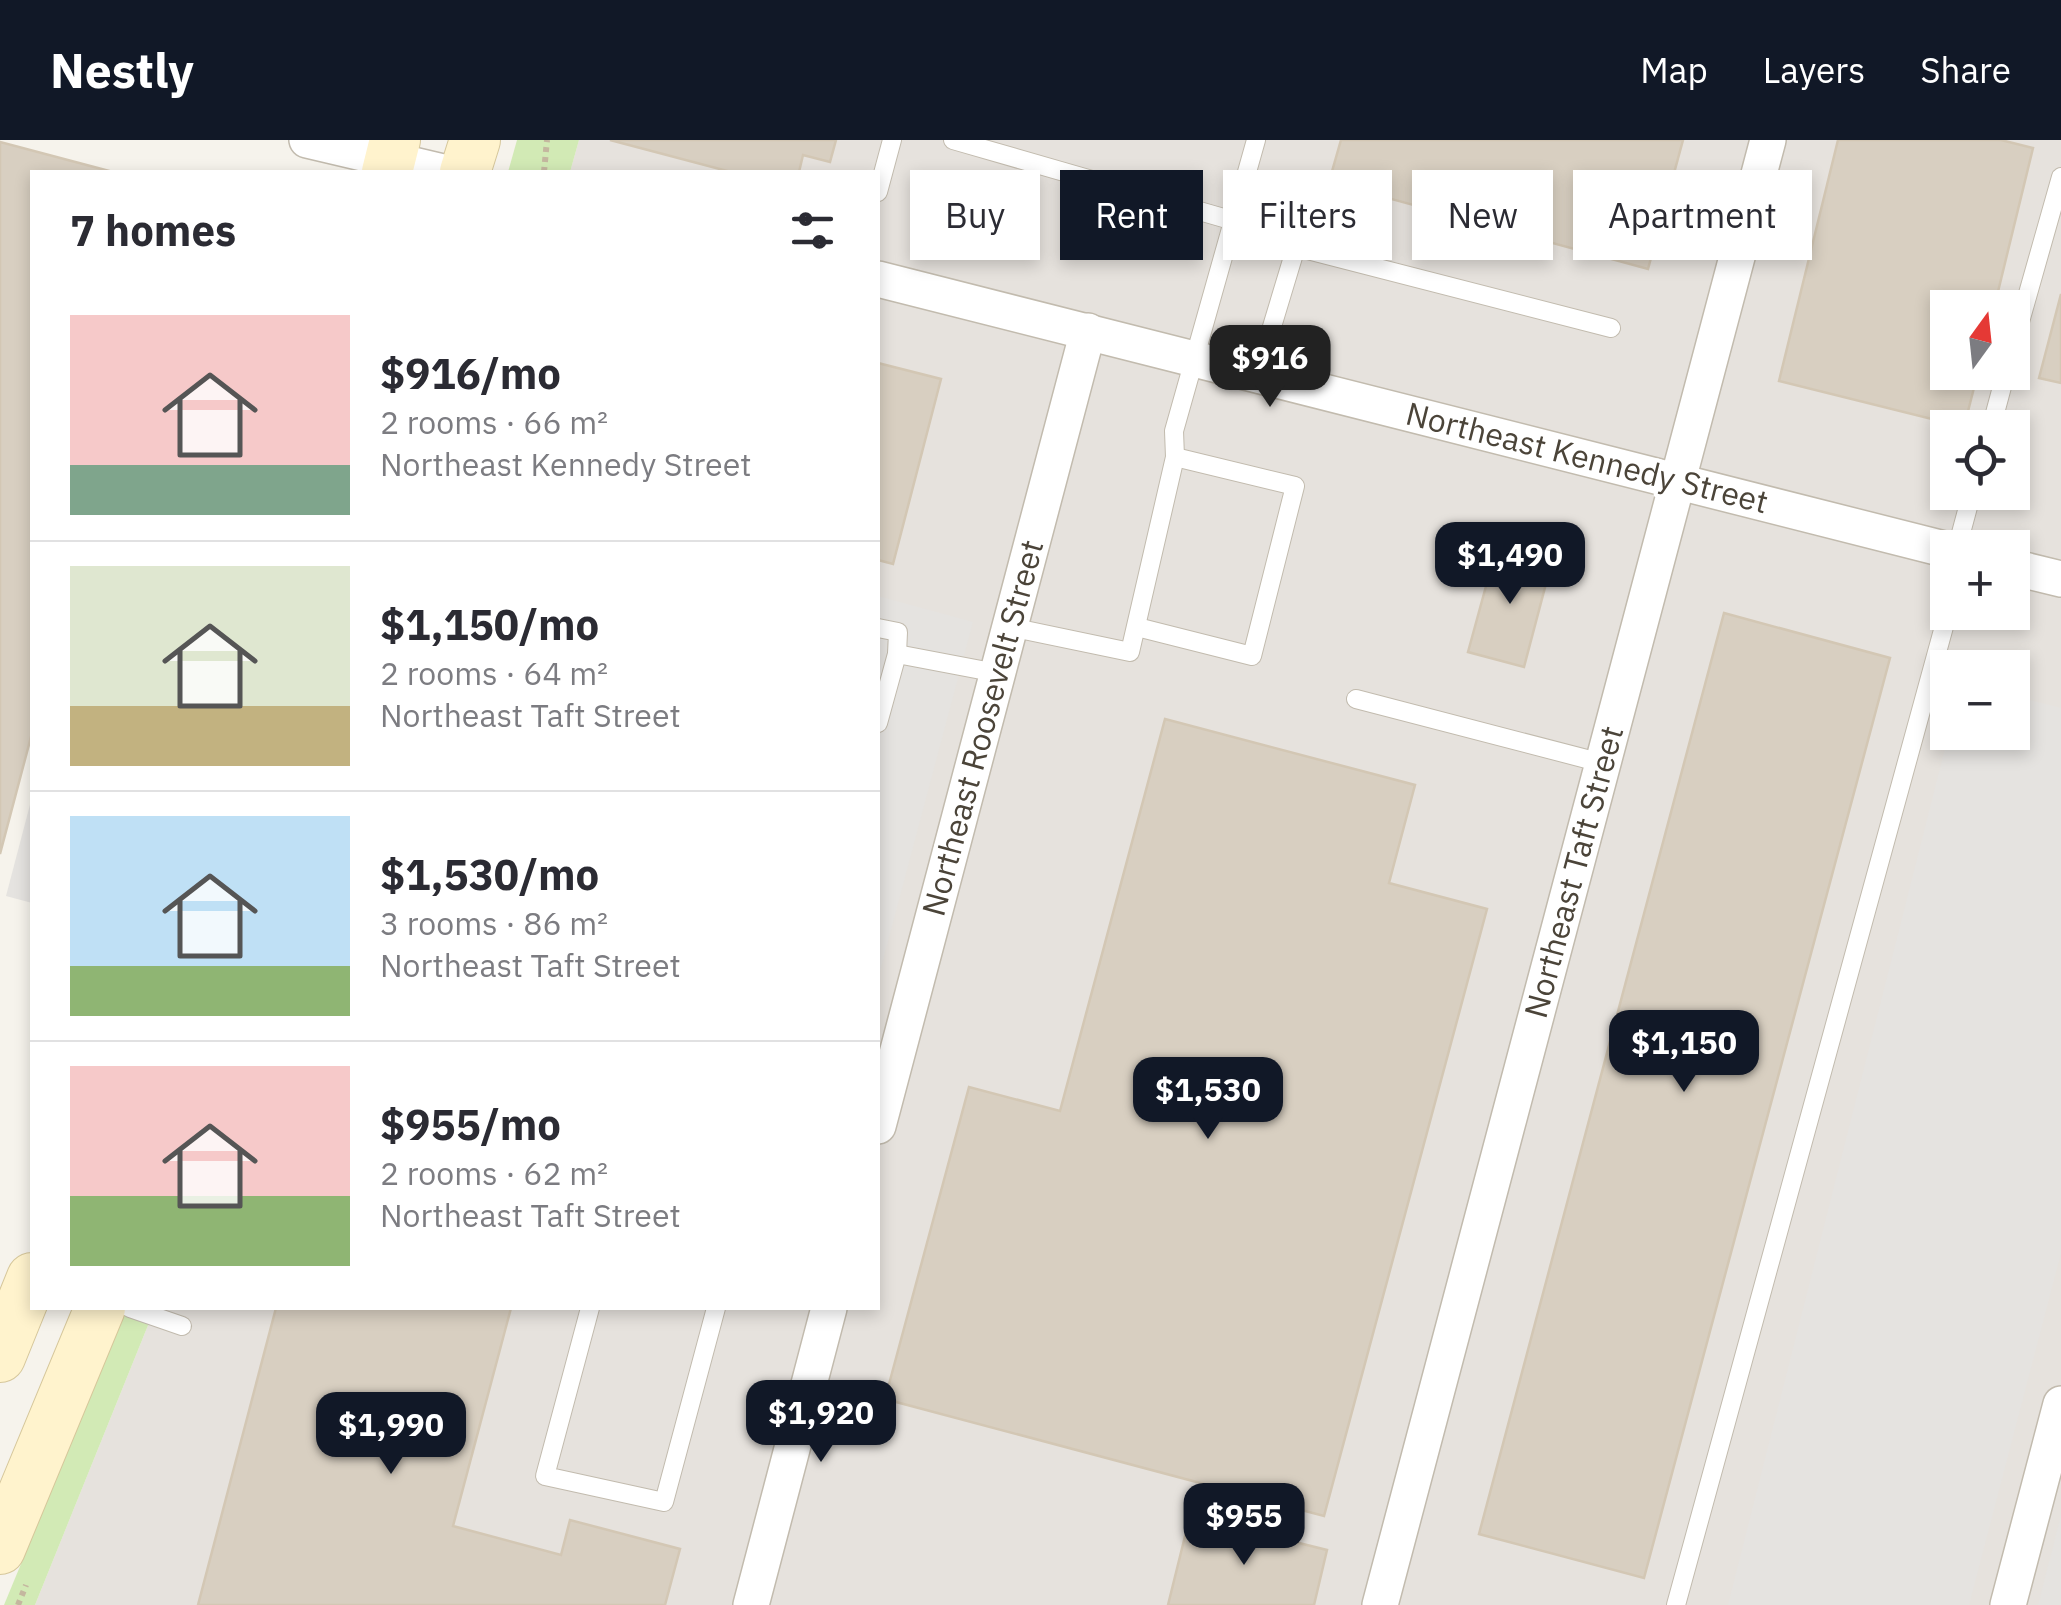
<!DOCTYPE html>
<meta charset="utf-8">
<style>
:root{--surface:#fff;--page:#f2f2f3;--text:#2b2b33;--muted:#7c7c81;--line:#e1e1e2;--accent:#111827}
body{margin:0;font-family:"IBM Plex Sans",sans-serif;background:var(--page);color:var(--text);height:100vh;display:flex;flex-direction:column;font-size:38px;white-space:nowrap}
*{box-sizing:border-box;margin:0}
p{font-size:32px;color:var(--muted)}
.icon{flex:none;width:55px;height:55px;fill:none;stroke:currentColor;stroke-width:2;stroke-linecap:round;stroke-linejoin:round}
.map{position:relative;flex:1;overflow:hidden}
.details{position:absolute;left:30px;top:30px;width:850px;height:1140px;display:flex;flex-direction:column;background:var(--surface);border-radius:0px;box-shadow:0 5px 15px #0003}
.details>*{flex:none}
.guide{position:absolute;left:910px;top:30px;width:950px;height:90px;display:flex;gap:20px}
.needle{width:65px;rotate:15deg}
.buttons{position:absolute;left:1930px;top:150px;display:grid;gap:20px}
.buttons a{display:grid;place-items:center;width:100px;height:100px;border-radius:0px;background:var(--surface);box-shadow:0 5px 15px #0003;font-size:50px}
.price{position:absolute;translate:-50% -85px;padding:0 22px;border-radius:20px;background:var(--accent);color:#fff;font-size:32px;line-height:65px;filter:drop-shadow(0 2px 5px #0008)}
.price::after{content:'';position:absolute;left:50%;top:60px;width:30px;height:22px;margin-left:-15px;background:inherit;clip-path:polygon(0 0,100% 0,50% 100%)}
.price.selected{background:#222;color:#fff}
ul{padding:0;list-style:none}
li{display:flex;align-items:center;gap:30px;height:250px;padding:0 40px}
li+li{border-top:2px solid var(--line)}
li span{display:grid;place-items:center;flex:none;width:280px;height:200px;border-radius:0px;color:#555}
li>.icon{margin-inline-start:auto}
span .icon{width:120px;height:120px;fill:#fffc;stroke-width:1}
li b{font-size:42px}
h2{display:flex;justify-content:space-between;align-items:center;height:120px;padding:0 40px;font-size:42px}
.pill{padding:0 35px;border-radius:0px;background:var(--surface);box-shadow:0 5px 15px #0003;font-size:35px;line-height:90px}
.pill.selected{background:var(--accent);color:#fff}
header{display:flex;align-items:center;gap:60px;box-sizing:border-box;height:140px;padding:0 50px;background:var(--accent);color:#fff}
header strong{font-size:48px}
nav{display:flex;gap:55px;margin-inline-start:auto;font-size:35px}
.map>svg:first-child{display:block}
.industrial{fill:#e6e2dd;fill-rule:evenodd}
.green{fill:#d2eab5}
.parking{fill:#e5e3e0}
.building{fill:#d8cfc1;stroke:#d3c7b4;stroke-width:2.5}
.lines{fill:none;stroke-linecap:round;stroke-linejoin:round}
.lane-casing{stroke:#c2bbae;stroke-width:20}
.street-casing{stroke:#c2bbae;stroke-width:38}
.secondary-casing{stroke:#d6c79b;stroke-width:52}
.path{stroke:#c4b79f;stroke-width:6;stroke-dasharray:5 5;stroke-linecap:butt}
.lane{stroke:#fff;stroke-width:18}
.street{stroke:#fff;stroke-width:35}
.secondary{stroke:#fff3cd;stroke-width:50}
.labels{text-anchor:middle;stroke-width:8;stroke-linejoin:round;paint-order:stroke}
.street-label{font-size:32px;fill:#4b4439;stroke:#fff}
</style>
<header>
<strong>Nestly</strong>
<nav><a>Map</a><a>Layers</a><a>Share</a></nav>
</header>
<div class="map">
<svg width="2061" height="1465" viewBox="0 0 2061 1465">
<rect width="100%" height="100%" fill="#f6f3ec"/>
<path class="industrial" d="M579,0H2061V1465H35L155,1168H878V32H570ZM1948,168H2012V232H1948ZM1948,288H2012V352H1948ZM1948,408H2012V472H1948ZM1948,528H2012V592H1948Z"/>
<g class="green">
<path d="M517,0H579L570,32H508Z"/>
<path d="M127,1168H155L35,1465H4Z"/>
</g>
<g class="parking">
<path d="M878,456L973,482L878,839Z"/>
<path d="M2013,556L2061,568V1113L1969,1465H1728L1949,593L2012,592Z"/>
<path d="M32,657V763L6,756Z"/>
<path d="M2061,1375V1465H2038Z"/>
</g>
<g class="building">
<path d="M610,0H836L830,22L803,15L799,32H731Z"/>
<path d="M1341,0H1683L1648,129L1329,42Z"/>
<path d="M1838,0H2001L2033,8L1994,168H1948V232H1978L1964,287L1779,241Z"/>
<path d="M0,2L113,32H32V593L0,714Z"/>
<path d="M2061,154V243L2039,238Z"/>
<path d="M878,223L941,239L893,424L878,420Z"/>
<path d="M1497,406L1552,421L1524,527L1468,512Z"/>
<path d="M1724,473L1890,518L1644,1438L1479,1394Z"/>
<path d="M1165,579L1415,645L1389,743L1487,769L1324,1376L885,1259L969,947L1060,971Z"/>
<path d="M276,1168H511L453,1386L561,1415L570,1380L680,1409L665,1465H198Z"/>
<path d="M1190,1376L1327,1410L1314,1465H1168Z"/>
</g>
<g class="lines">
<defs>
<g id="lane">
<path d="M953,0L1234,81"/>
<path d="M878,52L892,0"/>
<path d="M2012,210L2061,37"/>
<path d="M1258,233L1296,107L1611,188"/>
<path d="M1991,288L2006,232"/>
<path d="M1957,408L1972,352"/>
<path d="M1010,487L1130,512L1175,317L1174,291L1256,0"/>
<path d="M1137,487L1252,516L1295,346L1175,317"/>
<path d="M878,488L898,492L897,514L878,583"/>
<path d="M897,514L997,533"/>
<path d="M1356,559L1602,623"/>
<path d="M130,1168L182,1186"/>
<path d="M590,1168L545,1336L664,1362L716,1168"/>
<path d="M1676,1465L1948,472"/>
</g>
<g id="street">
<path d="M307,0L443,32"/>
<path d="M878,139L1948,410"/>
<path d="M2012,427L2061,439"/>
<path d="M878,986L1088,191"/>
<path d="M751,1465L829,1168"/>
<path d="M1380,1465L1768,0"/>
<path d="M2008,1465L2061,1264"/>
</g>
<g id="secondary">
<path d="M387,32L395,0"/>
<path d="M465,32L475,0"/>
<path d="M0,1217L32,1138"/>
<path d="M0,1409L100,1168"/>
</g>
</defs>
<use href="#lane" class="lane-casing"/>
<use href="#street" class="street-casing"/>
<use href="#secondary" class="secondary-casing"/>
<g class="path">
<path d="M544,32L547,0"/>
<path d="M18,1465L26,1445"/>
</g>
<use href="#lane" class="lane"/>
<use href="#street" class="street"/>
<use href="#secondary" class="secondary"/>
</g>
<g class="labels">
<g class="street-label">
<text transform="translate(1587 318) rotate(14)" y="11">Northeast Kennedy Street</text>
<text transform="translate(983 588) rotate(-75)" y="11">Northeast Roosevelt Street</text>
<text transform="translate(1574 732) rotate(-75)" y="11">Northeast Taft Street</text>
</g>
</g>
</svg>
<div class="buttons">
<a><svg class="needle" viewBox="-14 -14 28 28"><path d="M0-13l5 13h-10z" fill="#e53935"/><path d="M0 13l5-13h-10z" fill="#7c7c81"/></svg></a>
<a><svg class="icon" aria-label="locate" viewBox="0 0 24 24"><circle cx="12" cy="12" r="6"/><path d="M12 2v4M12 18v4M2 12h4M18 12h4"/></svg></a>
<a>+</a>
<a>−</a>
</div>
<b class="price selected" style="left:1270px;top:270px">$916</b>
<b class="price" style="left:1510px;top:467px">$1,490</b>
<b class="price" style="left:1684px;top:955px">$1,150</b>
<b class="price" style="left:1208px;top:1002px">$1,530</b>
<b class="price" style="left:821px;top:1325px">$1,920</b>
<b class="price" style="left:391px;top:1337px">$1,990</b>
<b class="price" style="left:1244px;top:1428px">$955</b>
<div class="guide">
<a class="pill">Buy</a>
<a class="pill selected">Rent</a>
<a class="pill">Filters</a>
<a class="pill">New</a>
<a class="pill">Apartment</a>
</div>
<section class="details">
<h2>7 homes<svg class="icon" aria-label="filters" viewBox="0 0 24 24"><path d="M4 7h16M4 17h16"/><circle cx="9" cy="7" r="2"/><circle cx="15" cy="17" r="2"/></svg></h2>
<ul>
<li><span style="background:linear-gradient(#f6c9c9 75%,#7fa58c 0)"><svg class="icon" aria-label="home" viewBox="0 0 24 24"><path d="M3 11l9-7 9 7M6 9v11h12V9"/></svg></span><div><b>$916/mo</b><p>2 rooms · 66 m²</p><p>Northeast Kennedy Street</p></div></li>
<li><span style="background:linear-gradient(#dfe7d0 70%,#c2b280 0)"><svg class="icon" aria-label="home" viewBox="0 0 24 24"><path d="M3 11l9-7 9 7M6 9v11h12V9"/></svg></span><div><b>$1,150/mo</b><p>2 rooms · 64 m²</p><p>Northeast Taft Street</p></div></li>
<li><span style="background:linear-gradient(#bfe0f5 75%,#8fb573 0)"><svg class="icon" aria-label="home" viewBox="0 0 24 24"><path d="M3 11l9-7 9 7M6 9v11h12V9"/></svg></span><div><b>$1,530/mo</b><p>3 rooms · 86 m²</p><p>Northeast Taft Street</p></div></li>
<li><span style="background:linear-gradient(#f6c9c9 65%,#8fb573 0)"><svg class="icon" aria-label="home" viewBox="0 0 24 24"><path d="M3 11l9-7 9 7M6 9v11h12V9"/></svg></span><div><b>$955/mo</b><p>2 rooms · 62 m²</p><p>Northeast Taft Street</p></div></li>
</ul>
</section>
</div>
